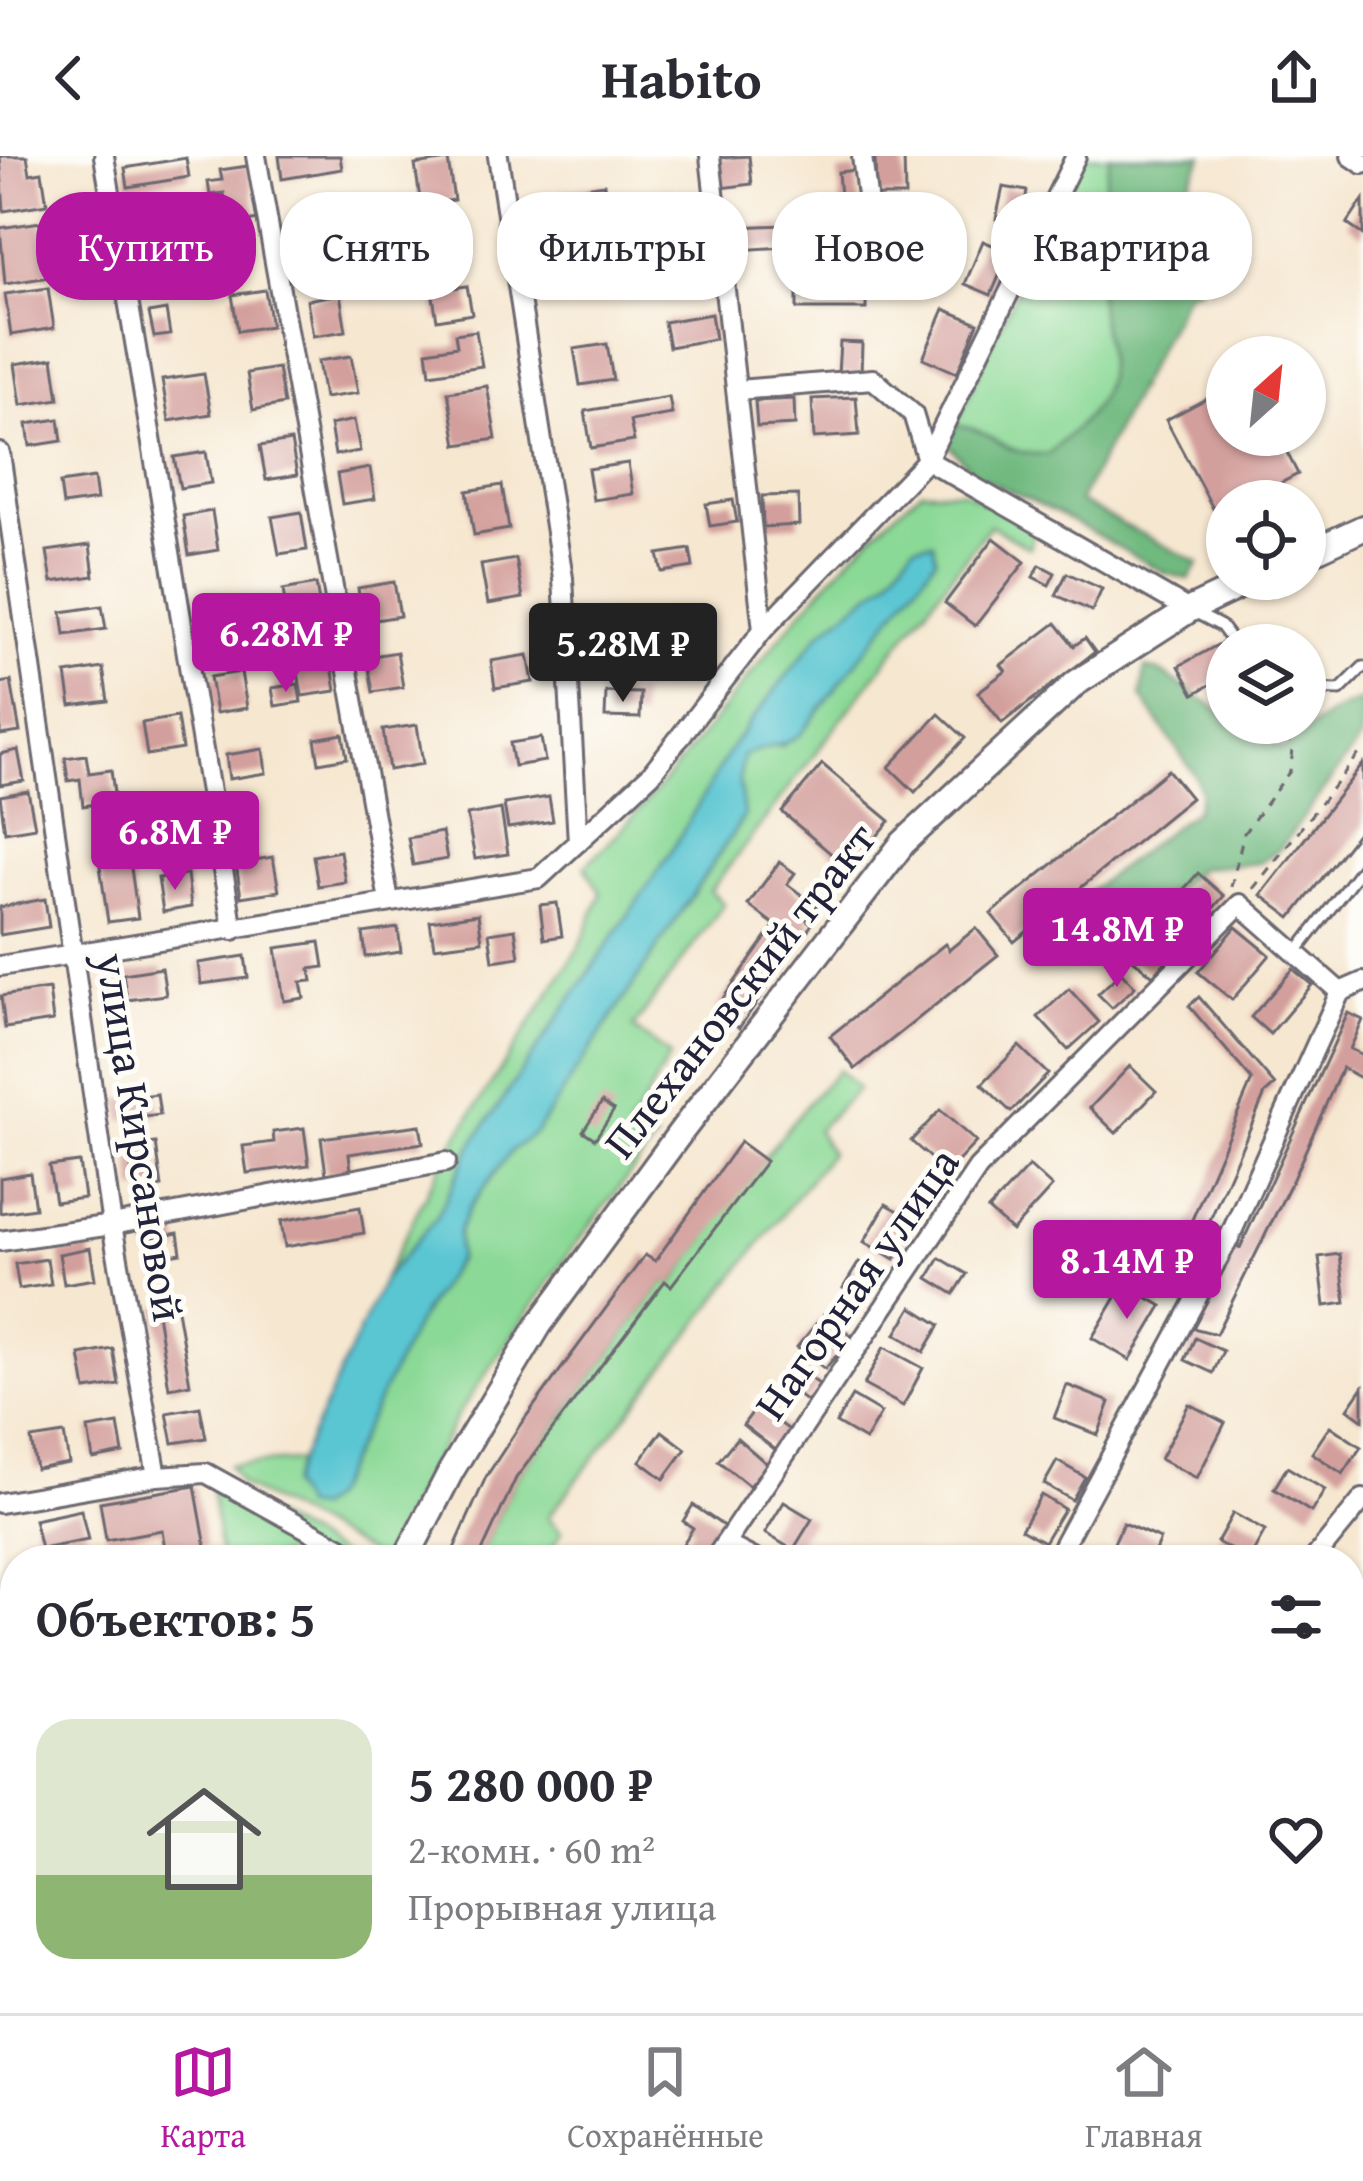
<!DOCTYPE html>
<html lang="ru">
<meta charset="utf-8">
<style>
:root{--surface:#fff;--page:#f7f7f7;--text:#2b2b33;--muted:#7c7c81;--line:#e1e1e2;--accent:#b5179e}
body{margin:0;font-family:"Gentium Book Plus",serif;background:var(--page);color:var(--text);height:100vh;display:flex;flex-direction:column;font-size:45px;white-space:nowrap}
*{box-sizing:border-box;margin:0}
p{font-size:39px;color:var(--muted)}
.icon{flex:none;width:66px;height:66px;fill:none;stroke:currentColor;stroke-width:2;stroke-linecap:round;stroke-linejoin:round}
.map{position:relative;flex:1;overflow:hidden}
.drawer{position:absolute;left:0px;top:1389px;width:1365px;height:468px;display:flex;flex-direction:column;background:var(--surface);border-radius:48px 48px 0 0;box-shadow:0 3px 9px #0004}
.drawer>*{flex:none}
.banner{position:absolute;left:36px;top:36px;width:1293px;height:108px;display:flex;gap:24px}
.needle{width:78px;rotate:27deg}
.tools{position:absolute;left:1206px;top:180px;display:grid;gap:24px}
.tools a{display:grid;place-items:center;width:120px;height:120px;border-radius:50%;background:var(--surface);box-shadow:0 3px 9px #0004;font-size:60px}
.price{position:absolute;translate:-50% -102px;padding:0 27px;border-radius:12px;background:var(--accent);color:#fff;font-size:39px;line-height:78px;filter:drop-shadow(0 3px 6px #0008)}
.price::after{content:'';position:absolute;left:50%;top:72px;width:36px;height:27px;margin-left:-18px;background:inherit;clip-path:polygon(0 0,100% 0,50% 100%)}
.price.on{background:#222;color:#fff}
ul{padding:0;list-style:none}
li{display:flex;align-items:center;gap:36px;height:300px;padding:0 36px}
li span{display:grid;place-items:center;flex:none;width:336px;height:240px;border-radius:36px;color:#555}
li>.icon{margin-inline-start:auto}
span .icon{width:144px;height:144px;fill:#fffc;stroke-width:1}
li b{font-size:51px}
h2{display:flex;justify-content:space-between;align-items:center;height:144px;padding:0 36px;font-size:51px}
.chip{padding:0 42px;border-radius:48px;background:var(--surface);box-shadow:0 3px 9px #0004;font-size:42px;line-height:108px}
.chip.on{background:var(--accent);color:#fff}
header{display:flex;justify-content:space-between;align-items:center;height:156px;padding:0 36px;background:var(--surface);font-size:54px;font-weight:600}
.tabs{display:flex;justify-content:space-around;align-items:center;height:168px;border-top:3px solid var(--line);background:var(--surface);font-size:33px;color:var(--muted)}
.tabs a{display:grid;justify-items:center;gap:6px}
.tabs .on{color:var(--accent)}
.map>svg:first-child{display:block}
.green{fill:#8bd996;stroke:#567e68;stroke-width:3}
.forest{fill:#70b97f;stroke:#496e5d;stroke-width:3}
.water{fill:#5ac6d2;stroke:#3e7486;stroke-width:3}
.building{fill:#d39f9c}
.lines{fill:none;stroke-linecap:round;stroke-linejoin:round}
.service-casing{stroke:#6c676f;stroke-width:15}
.minor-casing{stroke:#6c676f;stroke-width:24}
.tertiary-casing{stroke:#6c676f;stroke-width:30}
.path{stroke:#6c676f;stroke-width:3;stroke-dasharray:9 9;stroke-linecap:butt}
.service{stroke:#fff;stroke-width:9}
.minor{stroke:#fff;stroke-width:18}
.tertiary{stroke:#fff;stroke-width:24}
.labels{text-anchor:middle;stroke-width:10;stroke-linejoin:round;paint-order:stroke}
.street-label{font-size:45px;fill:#22223b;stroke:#fdfcf7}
</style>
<header><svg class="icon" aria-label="back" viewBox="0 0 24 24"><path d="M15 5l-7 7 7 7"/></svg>Habito<svg class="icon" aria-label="share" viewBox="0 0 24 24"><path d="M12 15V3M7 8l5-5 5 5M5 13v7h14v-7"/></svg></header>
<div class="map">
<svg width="1363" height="1857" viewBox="0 0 1363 1857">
<rect width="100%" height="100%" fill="#fdfcf7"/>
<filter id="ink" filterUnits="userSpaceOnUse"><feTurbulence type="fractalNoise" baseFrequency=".00833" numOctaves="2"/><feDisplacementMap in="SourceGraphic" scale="24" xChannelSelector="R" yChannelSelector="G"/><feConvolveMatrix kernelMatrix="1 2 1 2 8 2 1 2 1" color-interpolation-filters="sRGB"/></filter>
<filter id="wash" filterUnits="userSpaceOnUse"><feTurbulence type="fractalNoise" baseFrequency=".004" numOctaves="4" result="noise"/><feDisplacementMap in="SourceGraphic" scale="48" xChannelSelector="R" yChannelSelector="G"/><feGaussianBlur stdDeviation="2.7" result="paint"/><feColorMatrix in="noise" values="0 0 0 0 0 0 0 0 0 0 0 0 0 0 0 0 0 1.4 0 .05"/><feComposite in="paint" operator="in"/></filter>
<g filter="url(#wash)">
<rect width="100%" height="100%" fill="#f6e7d0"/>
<g class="green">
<path d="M1084,0H1110C1101,46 1098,94 1099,141C1099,176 1114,197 1103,234C1096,258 1066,281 1048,298C998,301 994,271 956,270L996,177Z"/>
<path d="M921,335H963L1035,373L1029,392L990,369L710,735L724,748L633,872L670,900L629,973L656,984L572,1093L457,1260L382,1404L241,1329L229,1309L299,1305L290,1330L418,1164L458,1103V1076L470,1050L512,994L536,976L744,661L739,625L743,600L763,590H782L936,402L914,389L889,423L821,476L734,587L669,699L471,990L437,1061L383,1124L446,998L580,790L601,738L585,710C706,595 791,442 921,335Z"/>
<path d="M838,914L858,933L817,974L830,997L548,1361L562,1376L545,1404H478L516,1322L665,1125L672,1129C725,1059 777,976 838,914Z"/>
<path d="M210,1326L349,1404H318L314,1399L296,1395L264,1404H221Z"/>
<path d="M156,1842H221L215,1857H150Z"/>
<path d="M331,1842H436L428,1857H326Z"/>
</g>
<g class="forest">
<path d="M1110,0H1203L1190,26L1194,56L1229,72L1198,131L1186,137L1079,346L1199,407L1189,423L1165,417L1059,358L976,319L946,286L956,270C993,271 998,301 1048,298C1066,281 1095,258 1103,234C1114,197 1099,176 1099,141C1098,94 1101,46 1110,0Z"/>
<path d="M1145,512L1159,515L1225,558L1227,567H1237L1282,593L1331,557L1362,544L1361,583L1280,693L1259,707L1200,712L1145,756L1098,781L1059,795L1037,794L1031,783L1036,776L1195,654L1201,637L1195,619L1141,541Z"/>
</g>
<g class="water">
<path d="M933,386L936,402L926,416L801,578C782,591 764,590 743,600L739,625L744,660L536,976L512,994L470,1050L458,1076V1102L418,1164L330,1342L316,1353L302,1351L290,1330L299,1305L383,1124L437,1061L471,990L669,699L734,587L821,476L889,423L914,389Z"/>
<path d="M96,1842H156L150,1857H90Z"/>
</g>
<g id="blocks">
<g class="building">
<path d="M0,0H27L30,18L42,16L47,48L4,55Z"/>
<path d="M279,0H340L342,13L282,23Z"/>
<path d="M749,0L752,28L721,32L717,2Z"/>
<path d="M875,0H904L905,40H876Z"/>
<path d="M186,2L189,21L128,31L125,12Z"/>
<path d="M448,4L454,44L421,49L415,9Z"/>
<path d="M248,10L258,64L229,69L228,58L213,60L212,50L226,48L224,37L210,39L208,26L222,24L220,14Z"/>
<path d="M856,14L859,51L841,52L838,16Z"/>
<path d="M604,28L610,62L566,69L560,35Z"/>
<path d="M1003,31L1027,35L1021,68L996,63Z"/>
<path d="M692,40L697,63L667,68L663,44Z"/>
<path d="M1363,44V79L1347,68Z"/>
<path d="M906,54L910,95L882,97L878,57Z"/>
<path d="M449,61L454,95L419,101L413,66Z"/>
<path d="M41,66L49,121L5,128L0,72Z"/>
<path d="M783,69L784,91L737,94L735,71Z"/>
<path d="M167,75L172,100L134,106L130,81Z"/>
<path d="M325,80L329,103L302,107L298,84Z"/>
<path d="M983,85L1009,96L991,139L965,128Z"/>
<path d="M600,87L605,118L570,124L565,93Z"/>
<rect x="797" y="126" width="69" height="27"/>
<path d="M467,130L472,158L437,164L432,135Z"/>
<path d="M48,132L54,172L11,179L5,138Z"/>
<path d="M265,134L271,170L238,175L232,139Z"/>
<path d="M340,138L346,175L313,180L307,144Z"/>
<path d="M944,153L978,167L957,217L923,202Z"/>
<path d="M166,154L170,179L154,181L149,157Z"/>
<path d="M711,158L715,183L669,191L664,166Z"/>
<path d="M476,175L482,210L430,218L427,195L457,190L455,178Z"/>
<path d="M840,186L862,187L861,219L838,218Z"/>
<path d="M607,188L613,224L580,229L574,193Z"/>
<path d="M351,200L358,237L324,242L318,205Z"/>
<path d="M53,202L59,243L21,249L15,208Z"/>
<path d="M278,212L284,248L253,254L247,217Z"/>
<path d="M204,218L211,258L169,265L162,224Z"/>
<path d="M487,230L496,283L457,289L448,236Z"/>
<path d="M1227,232V279H1278L1298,318L1246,345H1227V355L1217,360L1166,264Z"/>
<path d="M669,241L672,258L630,265L634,285L591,292L585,255Z"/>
<path d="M856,241L859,279L814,282L812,243Z"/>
<path d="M794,243L795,269L757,271L755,245Z"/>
<path d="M59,263L62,285L30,290L27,268Z"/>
<path d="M354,264L360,295L335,299L330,269Z"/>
<path d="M291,285L297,319L266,324L260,290Z"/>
<path d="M206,296L211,327L180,332L174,301Z"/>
<path d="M628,307L633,338L593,344L588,313Z"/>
<path d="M370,312L375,343L342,348L337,318Z"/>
<path d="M94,322L97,344L63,349L60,327Z"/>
<path d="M502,329L509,373L474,379L467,335Z"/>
<path d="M798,339L799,369L763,371L762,340Z"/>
<path d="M733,344L737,366L710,370L706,348Z"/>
<path d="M212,355L218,394L189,399L183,360Z"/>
<path d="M301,356L307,394L279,398L272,361Z"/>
<path d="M994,382L1025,406L975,470L945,447Z"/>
<path d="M90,389L94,420L52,426L47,395Z"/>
<path d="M690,393L693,411L662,416L658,398Z"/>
<path d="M516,403L523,442L488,448L481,409Z"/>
<path d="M1040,409L1055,417L1049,429L1033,421Z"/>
<path d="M1067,417L1102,433L1092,455L1056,439Z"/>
<path d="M394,426L400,460L363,466L358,432Z"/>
<path d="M316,428L320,453L287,458L283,434Z"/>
<path d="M234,443L238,466L205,472L201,449Z"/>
<path d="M102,450L106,473L65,479L62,456Z"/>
<path d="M678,461L682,484L645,490L641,467Z"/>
<path d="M633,463L637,486L605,492L601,468Z"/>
<path d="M1056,467L1074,490L1085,482L1095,496L1002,567L978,536L1006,515L1001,509Z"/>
<path d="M1221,487L1227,498V519L1194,538L1179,510Z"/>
<path d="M397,496L403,531L373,536L367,501Z"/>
<path d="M635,496L638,516L606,521L603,501Z"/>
<path d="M528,499L533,526L495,532L491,505Z"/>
<path d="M331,504L336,535L302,540L297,510Z"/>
<path d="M103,512L108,545L71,550L66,518Z"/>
<path d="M241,516L247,552L216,557L210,521Z"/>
<path d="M11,525L20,576L0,579V527Z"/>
<path d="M298,528L301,546L275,550L272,532Z"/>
<path d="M606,536L641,537L640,562L605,561Z"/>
<path d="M939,558L965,582L915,636L889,611Z"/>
<path d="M177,561L182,593L147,599L142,567Z"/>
<path d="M417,569L423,608L389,614L383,574Z"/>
<path d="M343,578L347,602L319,607L315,583Z"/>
<path d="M541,582L545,605L514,610L510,587Z"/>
<path d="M263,593L266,617L229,623L226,599Z"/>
<path d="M18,594L24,625L0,629V598Z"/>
<path d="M86,599L89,617L111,614L115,645L83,650L80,623L68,625L65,602Z"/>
<path d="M822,608L890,665L849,713L782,656Z"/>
<path d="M1363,608V670L1291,762L1261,739Z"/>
<path d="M1168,614L1191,642L1014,786L991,758Z"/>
<path d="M28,635L35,671L5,676L0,640Z"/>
<path d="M549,641L553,665L508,672L504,648Z"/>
<path d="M501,653L508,698L475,703L467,659Z"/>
<path d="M442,676L447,703L413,709L408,682Z"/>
<path d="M340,695L345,726L318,730L313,700Z"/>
<path d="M273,701L279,735L241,741L236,707Z"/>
<path d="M130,705L138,762L108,766L100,710Z"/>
<path d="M779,706L795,717L787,728L817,750L807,764L812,768L739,872L714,855L775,769L748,749Z"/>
<path d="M1198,717L1224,740L1153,820L1127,798Z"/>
<path d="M187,718L191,751L163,756L158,722Z"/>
<path d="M45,743L49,771L0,779V751Z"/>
<path d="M557,747L562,780L544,783L540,749Z"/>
<path d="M478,758L482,785L434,791L430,765Z"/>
<path d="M1236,771L1270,799L1232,844L1198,816Z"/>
<path d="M398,772L401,796L366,801L363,777Z"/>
<path d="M976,772L998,799L855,913L830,880L945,788L949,794Z"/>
<path d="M515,773L519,801L493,805L489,777Z"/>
<path d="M320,786L324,811L310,813L312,825L301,826L304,842L284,845L276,792Z"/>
<path d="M245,800L248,822L201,828L198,807Z"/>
<path d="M162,812L166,839L127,844L123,818Z"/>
<path d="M1293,813L1312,829L1270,878L1251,861Z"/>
<path d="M1121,816L1135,831L1112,852L1098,838Z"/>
<path d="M49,833L53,865L5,872L1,840Z"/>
<path d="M1069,833L1099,866L1068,894L1038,861Z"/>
<path d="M1199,841L1275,929L1265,938L1203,1080L1188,1073L1252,924L1189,850Z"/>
<path d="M1348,857L1363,864L1350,893L1363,899V923L1342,912L1292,1025L1216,1178L1193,1172L1236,1089L1240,1092Z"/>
<path d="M1019,890L1048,918L1011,956L982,928Z"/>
<path d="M1130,910L1156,935L1116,977L1090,952Z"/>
<path d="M157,938L160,959L122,964L119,943Z"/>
<path d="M602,946L614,954L595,983L583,975Z"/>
<path d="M940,954L976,986L947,1017L911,985Z"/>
<path d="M420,969L423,987L349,998L351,1015L326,1018L321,982Z"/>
<path d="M304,972L309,1009L247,1017L243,990L274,986L273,976Z"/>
<path d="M740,986L766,1005L671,1130L665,1125L516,1322L478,1404H449L486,1321L522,1266L645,1099L655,1105Z"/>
<path d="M156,987L162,1031L135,1035L128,991Z"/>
<path d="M79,1006L84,1042L55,1046L49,1010Z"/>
<path d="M1029,1010L1052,1031L1012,1075L988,1054Z"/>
<path d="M30,1017L35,1052L0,1057V1022Z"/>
<path d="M886,1048L917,1065L895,1103L864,1086Z"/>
<path d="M360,1051L364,1077L285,1091L281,1065Z"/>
<path d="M178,1077L181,1097L149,1103L146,1083Z"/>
<path d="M90,1092L95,1123L64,1128L59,1098Z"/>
<path d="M1340,1098L1346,1147L1325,1150L1319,1101Z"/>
<path d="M940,1102L967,1118L954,1138L928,1122Z"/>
<path d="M47,1103L51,1128L19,1133L15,1108Z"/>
<path d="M859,1106L881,1120L865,1146L843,1132Z"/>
<path d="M1124,1128L1162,1150L1130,1204L1092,1182Z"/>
<path d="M176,1148L190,1228L169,1232L156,1151Z"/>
<path d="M912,1151L940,1169L924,1196L896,1178Z"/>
<path d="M824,1158L852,1180L825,1213L797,1191Z"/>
<path d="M1195,1182L1223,1195L1213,1217L1185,1204Z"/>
<path d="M884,1191L923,1212L903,1250L864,1229Z"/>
<path d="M113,1193L119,1229L86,1234L80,1199Z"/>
<path d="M798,1212L820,1229L807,1246L785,1229Z"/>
<path d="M1067,1229L1110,1246L1098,1279L1054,1262Z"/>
<path d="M1363,1231V1264L1348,1253Z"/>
<path d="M852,1240L881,1257L865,1284L836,1267Z"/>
<path d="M1189,1248L1225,1267L1197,1322L1160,1303Z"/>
<path d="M757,1250L792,1276L777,1295L743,1269Z"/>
<path d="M200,1251L206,1282L173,1287L167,1257Z"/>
<path d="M118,1268L123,1297L93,1303L88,1273Z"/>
<path d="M1330,1270L1361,1291L1343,1318L1312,1297Z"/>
<path d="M662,1275L686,1293L664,1323L640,1305Z"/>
<path d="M64,1278L69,1307L36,1313L31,1283Z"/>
<path d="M737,1282L767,1308L749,1330L718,1305Z"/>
<path d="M1057,1305L1085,1321L1072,1344L1044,1328Z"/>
<path d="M1287,1311L1325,1334L1311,1356L1274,1333Z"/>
<path d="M195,1330L206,1391L166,1399L162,1374L106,1384L100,1346Z"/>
<path d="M1041,1339L1064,1353L1044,1386L1021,1373Z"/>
<path d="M784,1346L812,1363L793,1394L765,1377Z"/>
<path d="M693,1349L725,1371L704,1402L683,1388L693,1372L683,1365Z"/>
<path d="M81,1354L88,1384L41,1393L34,1364Z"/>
<path d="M1233,1357L1265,1375L1249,1404L1217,1386Z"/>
<path d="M1123,1367L1160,1383L1151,1404L1114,1387Z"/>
<path d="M15,1740V1801L0,1802V1741Z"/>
<path d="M288,1842H331L327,1854Z"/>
<path d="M716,1842H762L753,1857H732L714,1846Z"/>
<path d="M1322,1842H1324L1348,1857H1313Z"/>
</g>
</g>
</g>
<g filter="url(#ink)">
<use href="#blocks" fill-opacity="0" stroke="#6c676f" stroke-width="3"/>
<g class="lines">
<defs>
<g id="service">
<path d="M1194,456L1221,470L1235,489"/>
<path d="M1305,533L1340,534L1363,511"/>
<path d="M1296,797L1363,710"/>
</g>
<g id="minor">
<path d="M104,0L233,774"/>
<path d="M256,0L389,745"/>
<path d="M498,0L563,422L578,686"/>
<path d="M710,0L763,474"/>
<path d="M862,0L868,48"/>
<path d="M1351,0L1363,8"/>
<path d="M738,234L873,223L913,258L927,304L1189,454"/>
<path d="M0,297L112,1069L157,1320"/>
<path d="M0,810L539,722L651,618L763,474L927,304L1076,0"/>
<path d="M0,1085L112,1069L446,1006"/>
<path d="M0,1347L157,1320L206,1317L363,1404"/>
<path d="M725,1388L756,1404"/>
<path d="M714,1404L978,1012L1240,748L1340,836"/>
<path d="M1055,1404L1229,1082L1340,836L1363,826"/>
<path d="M1313,1404L1363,1343"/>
<path d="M0,1596L15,1593"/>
<path d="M1350,1745L1363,1726"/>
<path d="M790,1842L810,1857"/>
<path d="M438,1857L447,1842"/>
<path d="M1027,1857L1036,1842"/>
<path d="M1278,1857L1288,1842"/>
</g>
<g id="tertiary">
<path d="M1305,399L1363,372"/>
<path d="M405,1404L451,1315L539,1169L680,977L903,687L1076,527L1189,454L1254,423"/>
<path d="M241,1857L246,1842"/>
</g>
</defs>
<use href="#service" class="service-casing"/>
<use href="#minor" class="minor-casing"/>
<use href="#tertiary" class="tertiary-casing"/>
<g class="path">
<path d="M1231,731L1244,677L1290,615L1293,594L1281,567"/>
<path d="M1253,733L1363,593"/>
<path d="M176,1857L181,1842"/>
</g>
<use href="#service" class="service"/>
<use href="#minor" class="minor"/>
<use href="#tertiary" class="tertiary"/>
</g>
</g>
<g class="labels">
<g class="street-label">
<text transform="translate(739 834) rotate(-52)" y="16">Плехановский тракт</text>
<text transform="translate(141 981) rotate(81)" y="16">улица Кирсановой</text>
<text transform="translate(856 1127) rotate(-55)" y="16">Нагорная улица</text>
</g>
</g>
</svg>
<div class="tools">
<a><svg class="needle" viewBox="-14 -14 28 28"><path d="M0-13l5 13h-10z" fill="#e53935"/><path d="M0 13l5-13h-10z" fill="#7c7c81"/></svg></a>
<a><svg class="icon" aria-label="locate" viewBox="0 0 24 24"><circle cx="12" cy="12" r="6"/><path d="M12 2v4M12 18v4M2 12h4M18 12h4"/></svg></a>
<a><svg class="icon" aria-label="layers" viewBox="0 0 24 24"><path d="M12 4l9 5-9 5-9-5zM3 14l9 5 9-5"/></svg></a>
</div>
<b class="price" style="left:286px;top:539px">6.28M ₽</b>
<b class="price on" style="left:623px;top:549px">5.28M ₽</b>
<b class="price" style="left:175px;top:737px">6.8M ₽</b>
<b class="price" style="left:1117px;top:834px">14.8M ₽</b>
<b class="price" style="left:1127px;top:1166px">8.14M ₽</b>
<div class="banner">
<a class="chip on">Купить</a>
<a class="chip">Снять</a>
<a class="chip">Фильтры</a>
<a class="chip">Новое</a>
<a class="chip">Квартира</a>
</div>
<section class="drawer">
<h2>Объектов: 5<svg class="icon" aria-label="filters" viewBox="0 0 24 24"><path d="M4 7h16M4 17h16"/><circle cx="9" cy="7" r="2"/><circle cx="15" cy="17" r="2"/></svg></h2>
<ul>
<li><span style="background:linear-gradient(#dfe7d0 65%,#8fb573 0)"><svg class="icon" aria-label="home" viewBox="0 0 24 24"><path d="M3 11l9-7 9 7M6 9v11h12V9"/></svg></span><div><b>5 280 000 ₽</b><p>2-комн. · 60 m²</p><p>Прорывная улица</p></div><svg class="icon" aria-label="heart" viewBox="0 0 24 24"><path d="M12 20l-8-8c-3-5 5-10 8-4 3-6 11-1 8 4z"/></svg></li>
</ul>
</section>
</div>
<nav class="tabs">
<a class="on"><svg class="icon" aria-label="map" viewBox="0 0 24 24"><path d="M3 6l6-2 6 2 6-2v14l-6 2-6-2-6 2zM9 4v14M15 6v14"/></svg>Карта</a>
<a><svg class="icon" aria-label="saved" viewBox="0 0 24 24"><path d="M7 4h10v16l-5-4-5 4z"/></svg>Сохранённые</a>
<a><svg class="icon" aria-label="home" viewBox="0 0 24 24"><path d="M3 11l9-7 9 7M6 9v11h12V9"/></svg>Главная</a>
</nav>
